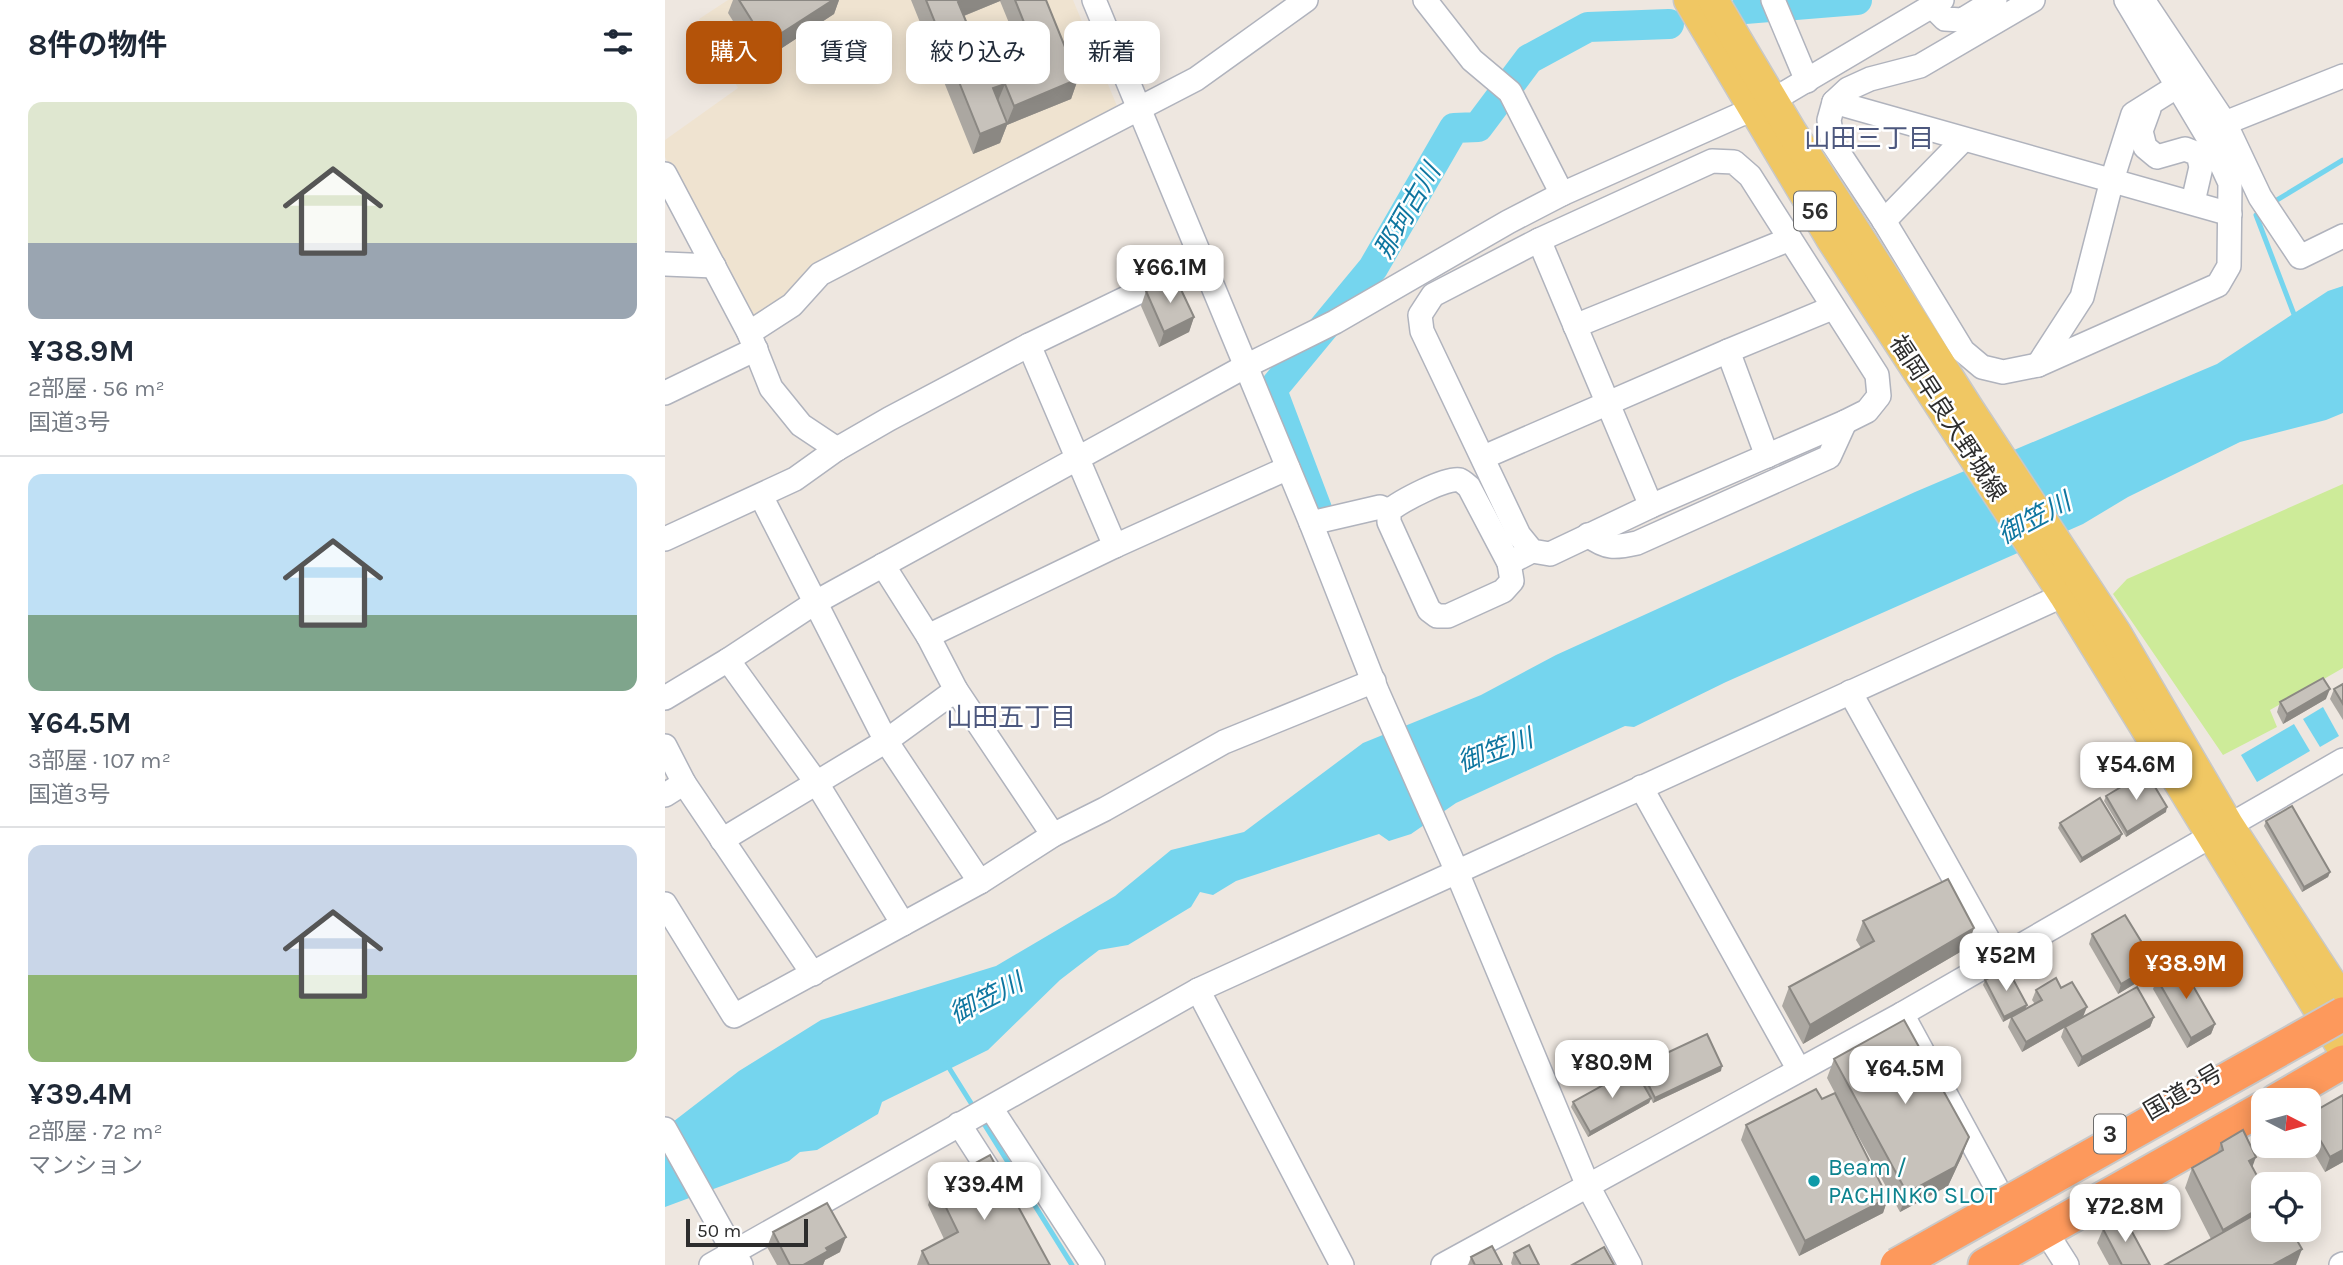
<!DOCTYPE html>
<html lang="ja">
<meta charset="utf-8">
<style>
:root{--surface:#fff;--page:#f6f6f7;--text:#1f2937;--muted:#747a83;--line:#e0e1e3;--accent:#b45309}
body{margin:0;font-family:Karla,"Noto Sans JP",sans-serif;background:var(--page);color:var(--text);height:100vh;display:flex;flex-direction:column;font-size:26px;white-space:nowrap}
*{box-sizing:border-box;margin:0}
p{font-size:23px;color:var(--muted)}
.icon{flex:none;width:38px;height:38px;fill:none;stroke:currentColor;stroke-width:2;stroke-linecap:round;stroke-linejoin:round}
.map{position:relative;flex:1;overflow:hidden}
.side{display:flex;flex-direction:column;background:var(--surface);width:665px}
.side>*{flex:none}
.banner{position:absolute;left:21px;top:21px;width:665px;height:63px;display:flex;gap:14px}
.needle{width:46px;rotate:96deg}
.controls{position:absolute;left:1586px;top:1088px;display:grid;gap:14px}
.controls a{display:grid;place-items:center;width:70px;height:70px;border-radius:14px;background:var(--surface);box-shadow:0 4px 18px #0003;font-size:35px}
.scale{position:absolute;left:21px;bottom:18px;width:122px;box-sizing:border-box;padding-left:7px;border:4px solid #2d2d2d;border-top:0;font-size:19px;line-height:24px;white-space:nowrap;color:#2d2d2d;-webkit-text-stroke:5px #fff;paint-order:stroke}
.price{position:absolute;translate:-50% -60px;padding:0 16px;border-radius:14px;background:#fff;color:#222;font-size:23px;line-height:46px;filter:drop-shadow(0 2px 4px #0008)}
.price::after{content:'';position:absolute;left:50%;top:42px;width:21px;height:16px;margin-left:-10px;background:inherit;clip-path:polygon(0 0,100% 0,50% 100%)}
.price.selected{background:var(--accent);color:#fff}
ul{padding:0;list-style:none}
li{display:grid;align-content:center;gap:14px;height:371px;padding:0 28px}
li+li{border-top:2px solid var(--line)}
li span{display:grid;place-items:center;height:217px;border-radius:14px;color:#555}
li>.icon{margin-inline-start:auto}
span .icon{width:126px;height:126px;fill:#fffc;stroke-width:1}
li b{font-size:30px}
h2{display:flex;justify-content:space-between;align-items:center;height:84px;padding:0 28px;font-size:30px}
.pill{padding:0 24px;border-radius:14px;background:var(--surface);box-shadow:0 4px 18px #0003;font-size:24px;line-height:63px}
.pill.selected{background:var(--accent);color:#fff}
main{display:flex;flex:1;min-height:0}
.map>svg:first-child{display:block}
.education{fill:#efe3d0}
.pitch{fill:#cdeb99}
.water{fill:#75d5ee}
.lines{fill:none;stroke-linecap:round;stroke-linejoin:round}
.stream{stroke:#75d5ee;stroke-width:5}
.river{stroke:#75d5ee;stroke-width:30}
.minor-casing{stroke:#b0b3bd;stroke-width:26}
.major-casing{stroke:#c8c8c8;stroke-width:33}
.highway-casing{stroke:#c8c8c8;stroke-width:37}
.minor{stroke:#fff;stroke-width:23}
.major{stroke:#f0c763;stroke-width:30}
.highway{stroke:#fd995c;stroke-width:33}
.highway-bridge-casing{stroke:#c8c8c8;stroke-width:37;stroke-linecap:butt}
.highway-bridge{stroke:#fd995c;stroke-width:33}
.wall{fill:#aba7a1;fill-rule:evenodd}
.shaded-wall{fill:#8b8883}
.building{fill:#c7c2bb;stroke:#8b8883;stroke-width:2}
.culture-dot{fill:#0f9aa8;stroke:#fff;stroke-width:2.5}
.labels{text-anchor:middle;stroke-width:5;stroke-linejoin:round;paint-order:stroke}
.shield{fill:#fff;stroke:#6c6c6c;stroke-width:2}
.shield-label{font-size:23px;font-weight:bold;fill:#2d2d2d}
.street-label{font-size:24px;fill:#2d2d2d;stroke:#fff}
.culture-label{font-size:24px;fill:#0d838f;stroke:#fff;text-anchor:start}
.neighbourhood-label{font-size:26px;fill:#4d587e;stroke:#fff}
.water-label{font-size:26px;font-style:italic;fill:#0e76a0;stroke:#fff}
</style>
<main>
<section class="side">
<h2>8件の物件<svg class="icon" aria-label="filters" viewBox="0 0 24 24"><path d="M4 7h16M4 17h16"/><circle cx="9" cy="7" r="2"/><circle cx="15" cy="17" r="2"/></svg></h2>
<ul>
<li><span style="background:linear-gradient(#dfe7d0 65%,#9aa5b1 0)"><svg class="icon" aria-label="home" viewBox="0 0 24 24"><path d="M3 11l9-7 9 7M6 9v11h12V9"/></svg></span><div><b>¥38.9M</b><p>2部屋 · 56 m²</p><p>国道3号</p></div></li>
<li><span style="background:linear-gradient(#bfe0f5 65%,#7fa58c 0)"><svg class="icon" aria-label="home" viewBox="0 0 24 24"><path d="M3 11l9-7 9 7M6 9v11h12V9"/></svg></span><div><b>¥64.5M</b><p>3部屋 · 107 m²</p><p>国道3号</p></div></li>
<li><span style="background:linear-gradient(#c9d6e8 60%,#8fb573 0)"><svg class="icon" aria-label="home" viewBox="0 0 24 24"><path d="M3 11l9-7 9 7M6 9v11h12V9"/></svg></span><div><b>¥39.4M</b><p>2部屋 · 72 m²</p><p>マンション</p></div></li>
</ul>
</section>
<div class="map">
<svg width="1678" height="1265" viewBox="0 0 1678 1265">
<rect width="100%" height="100%" fill="#eee7e0"/>
<path class="education" d="M63,0H408L452,106L446,123L123,302L84,320L0,157V140L73,88L34,19Z"/>
<path class="pitch" d="M1678,484V668L1605,710L1612,727L1558,755L1448,594L1462,579Z"/>
<g class="water">
<path d="M1678,286V413L1661,420L1575,442L1463,497L1418,524L1061,682L969,727L960,726L791,803L746,834L724,841L714,834L571,881L548,895L535,892L526,907L463,945L434,950L395,980L323,1050L217,1102L213,1114L152,1150L135,1152L124,1161L0,1207V1128L74,1071L156,1020L331,966L450,896L506,850L579,832L698,743L816,695L891,655L1250,492L1552,364L1663,291Z"/>
<path d="M1658,707L1674,736L1655,747L1638,719Z"/>
<path d="M1629,724L1645,751L1592,782L1576,755Z"/>
</g>
<g class="lines">
<g class="stream">
<path d="M1607,203L1678,160"/>
<path d="M1597,211L1591,215L1630,317"/>
<path d="M281,1063L311,1111"/>
<path d="M316,1119L407,1265"/>
</g>
<g class="river">
<path d="M1080,9L1192,0"/>
<path d="M652,509L607,390L708,268L789,128L813,127L864,59L923,27L1004,24"/>
</g>
<defs>
<g id="minor">
<path d="M429,0L646,523L712,691L786,858L923,1186L965,1265"/>
<path d="M760,0L807,60L845,92L897,194"/>
<path d="M1108,0L1142,81"/>
<path d="M1368,0L1255,66L1205,79L1183,89L1169,102L1164,120L1168,144L1219,221L1298,351L1317,367L1338,372L1373,365L1553,285L1564,266L1565,183L1547,144L1461,0"/>
<path d="M1478,0L1560,123L1595,197L1635,257L1678,236"/>
<path d="M1267,6L1280,19L1297,20L1330,0"/>
<path d="M1169,102L1565,214"/>
<path d="M1484,109L1476,131L1480,147L1492,157L1520,149L1533,154L1536,167L1528,202"/>
<path d="M1560,123L1678,76"/>
<path d="M0,174L84,333L106,388L136,425L172,449"/>
<path d="M1219,221L1298,140"/>
<path d="M874,240L986,506"/>
<path d="M0,264L49,266"/>
<path d="M910,326L1125,239"/>
<path d="M84,333L127,305L155,274L531,79L641,0"/>
<path d="M364,345L450,546"/>
<path d="M1063,351L1102,456"/>
<path d="M1373,365L1417,297L1447,180L1468,114L1511,87"/>
<path d="M0,393L91,349"/>
<path d="M819,457L1063,351L1167,308"/>
<path d="M96,496L221,741L315,882"/>
<path d="M646,523L715,507L724,511C734,502 783,476 795,480C796,480 803,486 804,487L844,563L847,581L838,591L783,616H772L764,610L724,522V511"/>
<path d="M923,535C941,549 950,548 972,543L1164,457L1180,422"/>
<path d="M0,539L130,479L172,449L224,419L364,345L536,262"/>
<path d="M844,563L867,551L885,554L986,506L1180,422L1202,411L1214,396L1212,375L1085,176L1069,162L1047,161L874,240L768,295L755,315L757,331L854,535L867,551"/>
<path d="M218,565L263,636L291,690L388,835"/>
<path d="M263,636L450,546L623,468"/>
<path d="M63,660L151,782L238,924"/>
<path d="M1185,692L1334,959"/>
<path d="M0,698L63,660L151,602L581,366L670,322L843,222L897,194L1108,100L1277,0"/>
<path d="M0,746L19,783L148,974"/>
<path d="M976,787L1134,1070"/>
<path d="M0,795L19,783"/>
<path d="M57,840L221,741L291,690"/>
<path d="M0,904L69,1016L315,882L388,835L440,809L559,742L709,681"/>
<path d="M533,990L677,1265"/>
<path d="M1237,1014L1336,1196"/>
<path d="M326,1108L428,1265"/>
<path d="M294,1124L334,1186"/>
<path d="M0,1129L76,1265"/>
<path d="M1381,1232L1402,1265"/>
<path d="M46,1265L533,990L1399,595"/>
<path d="M778,1265L1237,1014L1678,760"/>
<path d="M1676,1265L1678,1264"/>
</g>
<g id="major">
<path d="M1024,0L1167,240L1399,595L1678,1049"/>
<path d="M1048,0L1126,131L1305,411L1451,633L1564,826L1678,1001"/>
</g>
<g id="highway">
<path d="M1611,1101L1678,1062"/>
<path d="M1320,1265L1598,1108"/>
</g>
</defs>
<use href="#minor" class="minor-casing"/>
<use href="#major" class="major-casing"/>
<use href="#highway" class="highway-casing"/>
<use href="#minor" class="minor"/>
<use href="#major" class="major"/>
<use href="#highway" class="highway"/>
<defs>
<path id="highway-bridge" d="M1232,1265L1678,1014"/>
</defs>
<use href="#highway-bridge" class="highway-bridge-casing"/>
<use href="#highway-bridge" class="highway-bridge"/>
</g>
<g class="wall">
<path d="M68,0H174L169,14L94,63L63,13Z"/>
<path d="M246,0H381L413,79L406,99L342,125L335,143L308,154ZM335,1L362,67L326,82L299,16Z"/>
<path d="M481,291L529,317L524,332L494,347L476,306Z"/>
<path d="M1678,684V720L1665,699L1669,689Z"/>
<path d="M1661,699L1618,724L1612,712L1615,702Z"/>
<path d="M1441,796L1501,812L1461,837L1439,801Z"/>
<path d="M1601,821L1665,872L1663,877L1637,892L1599,826Z"/>
<path d="M1395,823L1455,839L1415,863L1393,828Z"/>
<path d="M1198,921L1302,948L1138,1044L1117,1006L1124,987L1196,948L1191,940Z"/>
<path d="M1427,934L1490,964L1486,974L1453,994L1424,944Z"/>
<path d="M1492,979L1550,1024L1546,1034L1522,1048L1488,989Z"/>
<path d="M1320,980L1360,1010L1370,1004L1367,1000L1371,990L1396,988L1418,1017H1489L1485,1027L1413,1067L1396,1037L1399,1028L1357,1052L1343,1027L1346,1017L1352,1014L1338,1022L1318,985Z"/>
<path d="M1169,1059L1297,1156L1283,1186L1235,1212L1172,1098L1223,1198L1218,1213L1134,1256L1076,1140L1081,1125L1157,1099L1170,1093L1162,1078Z"/>
<path d="M974,1066L1056,1071L988,1103L986,1099L984,1103L923,1137L906,1107L908,1102L981,1089L972,1071Z"/>
<path d="M1678,1095V1162L1660,1172L1643,1143V1115Z"/>
<path d="M1556,1143L1587,1167L1598,1230L1546,1239L1520,1188L1527,1168L1552,1154Z"/>
<path d="M270,1185L385,1265H252L257,1251L279,1239L263,1205Z"/>
<path d="M1438,1229L1485,1265H1444L1432,1243Z"/>
<path d="M108,1232L175,1252L160,1260L158,1265H112L102,1247Z"/>
<path d="M849,1253L874,1265H847L846,1263Z"/>
<path d="M806,1257L837,1265H803Z"/>
</g>
<g class="shaded-wall">
<path d="M168,0H174L169,14L94,63L101,43Z"/>
<path d="M298,0H336L335,1L286,21L293,2Z"/>
<path d="M413,79L406,99L342,125L335,143L308,154L315,134L342,123L349,106Z"/>
<path d="M340,84L332,103L328,88Z"/>
<path d="M529,317L524,332L494,347L499,332Z"/>
<path d="M1665,689L1661,699L1618,724L1622,714Z"/>
<path d="M1502,807L1501,812L1461,837L1462,832Z"/>
<path d="M1457,834L1455,839L1415,863L1417,858Z"/>
<path d="M1665,872L1663,877L1637,892L1639,887Z"/>
<path d="M1309,928L1302,948L1138,1044L1145,1025Z"/>
<path d="M1490,964L1486,974L1453,994L1456,984Z"/>
<path d="M1362,1005L1360,1010L1338,1022L1339,1017Z"/>
<path d="M1422,1007L1418,1017L1357,1052L1361,1042Z"/>
<path d="M1489,1017L1485,1027L1413,1067L1417,1057Z"/>
<path d="M1550,1024L1546,1034L1522,1048L1526,1038Z"/>
<path d="M1057,1066L1056,1071L988,1103L990,1098Z"/>
<path d="M986,1098L984,1103L923,1137L925,1132Z"/>
<path d="M1304,1137L1297,1156L1283,1186L1235,1212L1242,1193Z"/>
<path d="M1678,1150V1162L1660,1172L1665,1157Z"/>
<path d="M1591,1157L1584,1176V1161Z"/>
<path d="M1223,1198L1218,1213L1134,1256L1140,1241Z"/>
<path d="M1598,1206V1221L1551,1249L1558,1230Z"/>
<path d="M181,1237L175,1252L160,1260L158,1265H138L161,1248Z"/>
<path d="M1637,1249L1631,1265H1608Z"/>
</g>
<g class="building">
<path d="M74,0H168L101,43Z"/>
<path d="M261,0H298L293,2L326,82L375,62L350,0H381L413,79L349,106L340,84L328,88L342,123L315,134Z"/>
<path d="M511,279L529,317L499,332L481,291Z"/>
<path d="M1658,678L1665,689L1622,714L1615,702Z"/>
<path d="M1678,684V704L1669,689Z"/>
<path d="M1481,772L1502,807L1462,832L1441,796Z"/>
<path d="M1435,798L1457,834L1417,858L1395,823Z"/>
<path d="M1627,806L1665,872L1639,887L1601,821Z"/>
<path d="M1283,879L1309,928L1145,1025L1124,987L1209,941L1198,921Z"/>
<path d="M1460,915L1490,964L1456,984L1427,934Z"/>
<path d="M1516,965L1550,1024L1526,1038L1492,979Z"/>
<path d="M1342,968L1362,1005L1339,1017L1320,980Z"/>
<path d="M1391,978L1396,988L1407,982L1422,1007L1361,1042L1346,1017L1377,1000L1371,990Z"/>
<path d="M1472,987L1489,1017L1417,1057L1400,1027Z"/>
<path d="M1239,1020L1304,1137L1290,1167L1242,1193L1169,1059Z"/>
<path d="M1042,1034L1057,1066L990,1098L974,1066Z"/>
<path d="M969,1068L986,1098L925,1132L908,1102Z"/>
<path d="M1151,1089L1157,1099L1170,1093L1223,1198L1140,1241L1081,1125Z"/>
<path d="M1678,1095V1150L1665,1157L1643,1119V1115Z"/>
<path d="M1578,1130L1591,1157L1584,1161L1598,1187V1206L1558,1230L1527,1168L1558,1150L1556,1143Z"/>
<path d="M325,1155L385,1265H264L257,1251L293,1232L270,1185Z"/>
<path d="M162,1203L181,1237L161,1248L163,1251L138,1265H125L108,1232Z"/>
<path d="M1598,1210V1230H1626L1637,1249L1608,1265H1500Z"/>
<path d="M1459,1217L1485,1265H1457L1438,1229Z"/>
<path d="M864,1245L874,1265H856L849,1253Z"/>
<path d="M827,1246L837,1265H810L806,1257Z"/>
<path d="M939,1247L949,1265H907Z"/>
</g>
<circle class="culture-dot" cx="1149" cy="1181" r="7"/>
<g class="labels">
<g class="shield">
<rect x="1129" y="191.5" width="42" height="39" rx="5"/>
<rect x="1429" y="1114.5" width="32" height="39" rx="5"/>
</g>
<g class="shield-label">
<text x="1150" y="219">56</text>
<text x="1445" y="1142">3</text>
</g>
<g class="street-label">
<text transform="translate(1283 418) rotate(57)" y="8">福岡早良大野城線</text>
<text transform="translate(1518 1092) rotate(-30)" y="8">国道3号</text>
</g>
<g class="culture-label">
<text x="1163" y="1175">Beam /<tspan x="1163" dy="28">PACHINKO SLOT</tspan></text>
</g>
<g class="neighbourhood-label">
<text x="1204" y="147">山田三丁目</text>
<text x="346" y="726">山田五丁目</text>
</g>
<g class="water-label">
<text transform="translate(742 211) rotate(-60)" y="9">那珂古川</text>
<text transform="translate(1369 518) rotate(-28)" y="9">御笠川</text>
<text transform="translate(830 750) rotate(-20)" y="9">御笠川</text>
<text transform="translate(321 998) rotate(-27)" y="9">御笠川</text>
</g>
</g>
</svg>
<div class="controls">
<a><svg class="needle" viewBox="-14 -14 28 28"><path d="M0-13l5 13h-10z" fill="#e53935"/><path d="M0 13l5-13h-10z" fill="#747a83"/></svg></a>
<a><svg class="icon" aria-label="locate" viewBox="0 0 24 24"><circle cx="12" cy="12" r="6"/><path d="M12 2v4M12 18v4M2 12h4M18 12h4"/></svg></a>
</div>
<div class="scale">50 m</div>
<b class="price" style="left:505px;top:305px">¥66.1M</b>
<b class="price" style="left:1471px;top:802px">¥54.6M</b>
<b class="price" style="left:1341px;top:993px">¥52M</b>
<b class="price selected" style="left:1521px;top:1001px">¥38.9M</b>
<b class="price" style="left:947px;top:1100px">¥80.9M</b>
<b class="price" style="left:1240px;top:1106px">¥64.5M</b>
<b class="price" style="left:319px;top:1222px">¥39.4M</b>
<b class="price" style="left:1460px;top:1244px">¥72.8M</b>
<div class="banner">
<a class="pill selected">購入</a>
<a class="pill">賃貸</a>
<a class="pill">絞り込み</a>
<a class="pill">新着</a>
</div>
</div>
</main>
